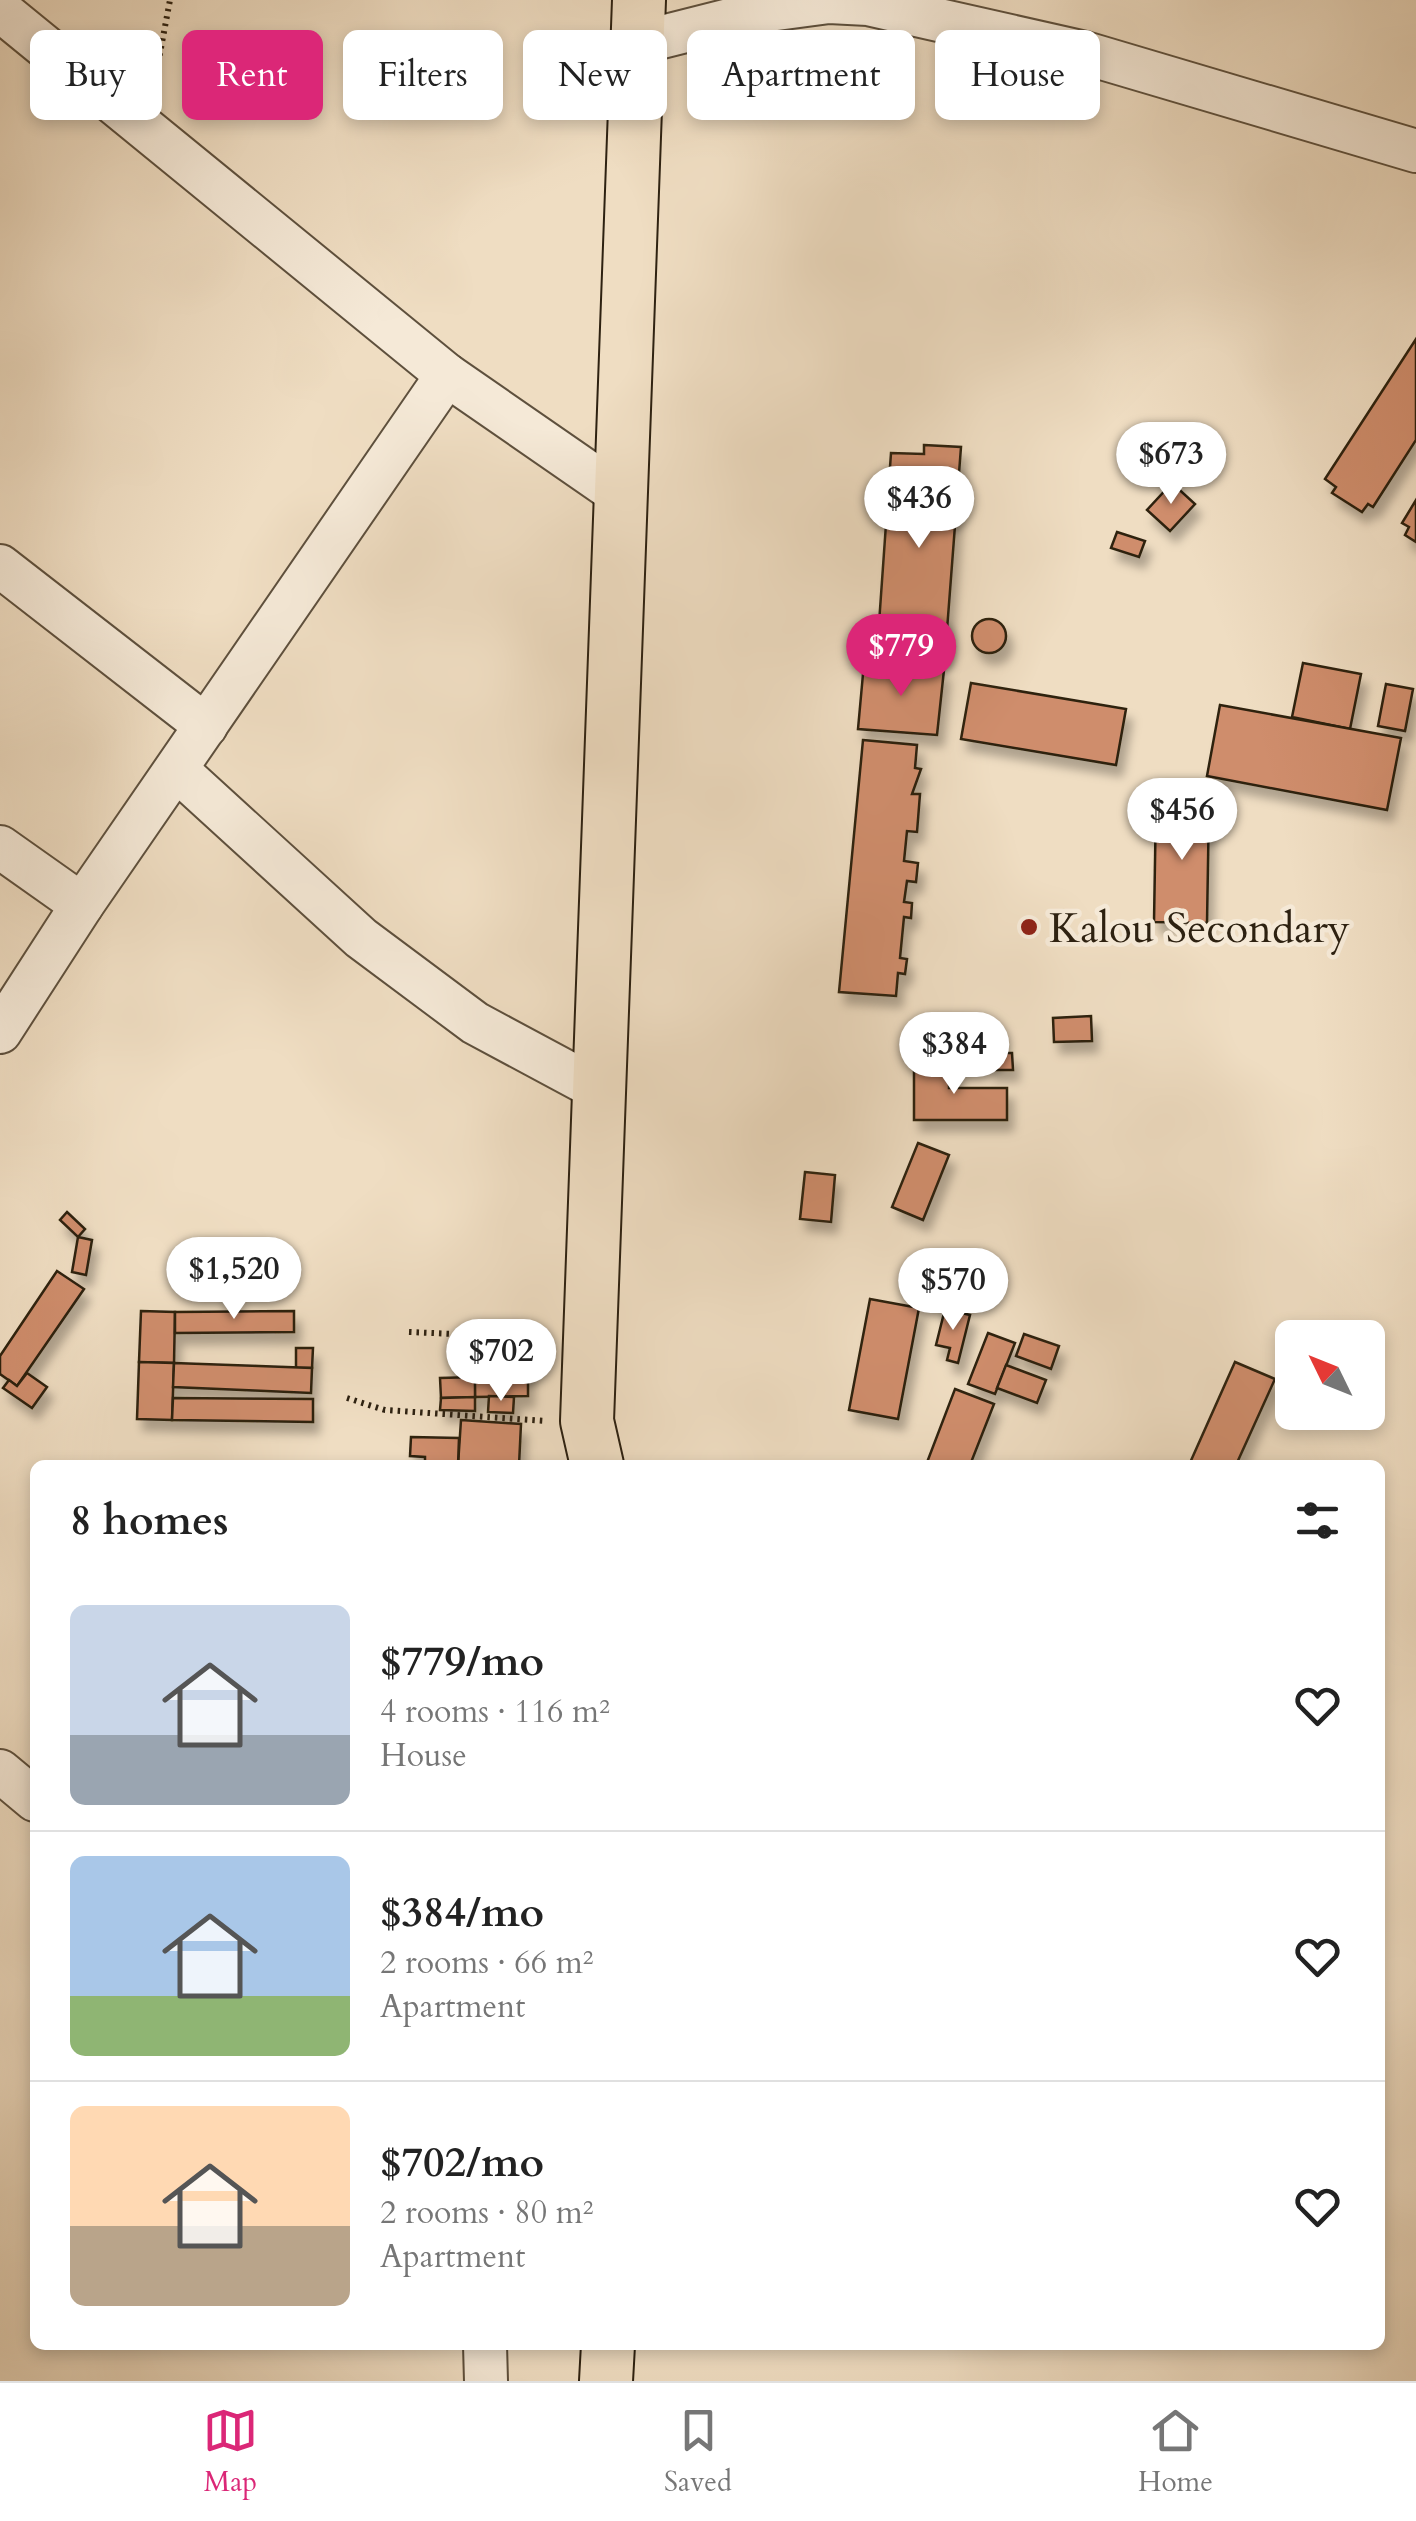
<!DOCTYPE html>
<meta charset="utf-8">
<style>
:root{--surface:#fff;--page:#f2f2f2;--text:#222;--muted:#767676;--line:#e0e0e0;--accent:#db2777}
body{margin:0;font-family:Cardo,serif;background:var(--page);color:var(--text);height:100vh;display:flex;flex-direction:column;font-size:38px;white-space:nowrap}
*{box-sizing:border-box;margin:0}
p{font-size:32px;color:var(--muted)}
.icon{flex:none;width:55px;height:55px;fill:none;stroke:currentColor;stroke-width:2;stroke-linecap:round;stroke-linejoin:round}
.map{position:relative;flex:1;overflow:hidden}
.details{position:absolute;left:30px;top:1460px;width:1355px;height:890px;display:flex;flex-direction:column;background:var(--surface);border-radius:15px;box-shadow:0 5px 15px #0003}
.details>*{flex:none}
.top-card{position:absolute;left:30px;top:30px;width:1358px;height:90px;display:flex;gap:20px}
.needle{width:65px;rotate:313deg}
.fabs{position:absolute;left:1275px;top:1320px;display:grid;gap:20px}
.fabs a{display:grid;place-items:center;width:110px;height:110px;border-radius:15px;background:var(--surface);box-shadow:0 5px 15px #0003;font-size:50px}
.price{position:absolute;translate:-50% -85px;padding:0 22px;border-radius:35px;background:#fff;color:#222;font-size:32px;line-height:65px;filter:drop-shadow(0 2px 5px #0008)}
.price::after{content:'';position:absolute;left:50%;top:60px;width:30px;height:22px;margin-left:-15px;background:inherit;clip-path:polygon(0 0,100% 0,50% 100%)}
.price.current{background:var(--accent);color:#fff}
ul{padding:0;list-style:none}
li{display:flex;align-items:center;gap:30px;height:250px;padding:0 40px}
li+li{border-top:2px solid var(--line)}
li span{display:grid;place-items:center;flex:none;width:280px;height:200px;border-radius:15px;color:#555}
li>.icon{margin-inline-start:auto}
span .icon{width:120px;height:120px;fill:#fffc;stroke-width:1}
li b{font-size:42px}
h2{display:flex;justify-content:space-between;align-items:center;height:120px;padding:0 40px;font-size:42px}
.chip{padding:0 35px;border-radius:15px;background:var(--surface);box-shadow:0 5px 15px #0003;font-size:35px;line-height:90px}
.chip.current{background:var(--accent);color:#fff}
.tabs{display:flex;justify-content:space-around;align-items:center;height:140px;border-top:2px solid var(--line);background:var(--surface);font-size:28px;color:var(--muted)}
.tabs a{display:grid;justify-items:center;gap:5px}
.tabs .current{color:var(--accent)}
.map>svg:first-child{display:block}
.building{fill:#cf8d6c;stroke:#2d2111;stroke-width:2.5;filter:url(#shadow)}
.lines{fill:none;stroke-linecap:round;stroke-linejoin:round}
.minor-casing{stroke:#5e503d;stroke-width:46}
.major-casing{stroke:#2d2111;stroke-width:56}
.path{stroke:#2d2111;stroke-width:6;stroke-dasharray:2.5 5;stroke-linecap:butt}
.minor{stroke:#f5e9d7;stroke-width:42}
.major{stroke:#efddc2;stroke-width:52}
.poi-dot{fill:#8f2418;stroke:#f5e9d7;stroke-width:4}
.labels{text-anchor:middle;stroke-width:9;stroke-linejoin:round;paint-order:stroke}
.poi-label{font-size:42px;fill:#2d2111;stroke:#f5e9d7;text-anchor:start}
</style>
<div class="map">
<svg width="1416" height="2381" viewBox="0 0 1416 2381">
<defs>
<filter id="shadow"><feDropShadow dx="6" dy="11" stdDeviation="5" flood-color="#0004"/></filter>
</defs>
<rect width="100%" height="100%" fill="#efddc2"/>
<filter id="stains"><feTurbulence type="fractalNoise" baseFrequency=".002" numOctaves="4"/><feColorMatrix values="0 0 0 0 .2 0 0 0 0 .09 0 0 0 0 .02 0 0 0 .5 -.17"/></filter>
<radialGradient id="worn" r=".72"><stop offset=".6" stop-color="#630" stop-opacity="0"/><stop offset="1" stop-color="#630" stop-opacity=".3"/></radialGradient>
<g class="building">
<path d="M1416,339V440L1373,507L1368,504L1362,512L1332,493L1336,487L1325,479Z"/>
<path d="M924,445L961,447L945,656L877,652L891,453L924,454Z"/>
<path d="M1172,483L1195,504L1170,531L1147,510Z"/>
<path d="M1416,500V542L1405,535L1409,527L1402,523Z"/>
<path d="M1117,532L1145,541L1139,557L1111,548Z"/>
<circle cx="989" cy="636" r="17"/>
<path d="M864,663L944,670L937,735L858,729Z"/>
<path d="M1303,663L1361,674L1350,729L1292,717Z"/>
<path d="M971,683L1126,709L1116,765L961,739Z"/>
<path d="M1386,684L1413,689L1405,731L1378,726Z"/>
<path d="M1220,705L1401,738L1387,810L1207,776Z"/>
<path d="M863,740L917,745L915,768L921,769L912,794H920L917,832L907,831L904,861L918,863L916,882L907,881L904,902L912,903L911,918L904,917L900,958L907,959L905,974L898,973L896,996L839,992Z"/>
<path d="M1156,802L1209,803L1207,923L1154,922Z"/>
<path d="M1091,1016L1092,1041L1054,1042L1053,1018Z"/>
<path d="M990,1053H1012L1013,1070H989Z"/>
<path d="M914,1062H949V1088H1007V1120H914Z"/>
<path d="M918,1143L949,1155L923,1220L892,1207Z"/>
<path d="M805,1172L835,1175L831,1222L800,1219Z"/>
<path d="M67,1212L85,1229L78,1237L60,1220Z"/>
<path d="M78,1237L92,1240L86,1275L72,1272Z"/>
<path d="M57,1271L84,1289L17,1386L0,1374V1356Z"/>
<path d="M870,1299L919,1308L898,1419L849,1410Z"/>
<path d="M945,1309L970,1315L958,1363L947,1360L950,1348L936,1345Z"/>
<path d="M141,1311L175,1312L174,1363L139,1362Z"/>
<path d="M294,1311V1332L175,1333V1312Z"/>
<path d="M988,1333L1015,1343L995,1394L968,1384Z"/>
<path d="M1024,1334L1059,1346L1051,1369L1016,1356Z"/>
<path d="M296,1348H313L312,1368H296Z"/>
<path d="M474,1348L475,1367H455L454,1349Z"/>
<path d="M474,1348L528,1349V1396L475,1397Z"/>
<path d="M139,1362L174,1363L172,1420L137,1419Z"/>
<path d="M1235,1362L1275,1379L1236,1465H1189Z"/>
<path d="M174,1363L312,1368L311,1393L173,1387Z"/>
<path d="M1006,1365L1046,1380L1037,1403L997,1388Z"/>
<path d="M27,1373L47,1387L32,1408L3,1388L9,1380L17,1386Z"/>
<path d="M475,1377V1397L441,1398L440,1378Z"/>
<path d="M955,1389L994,1404L970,1465H926Z"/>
<path d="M489,1396L514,1397L513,1413L488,1412Z"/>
<path d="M475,1397V1411L440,1410L441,1398Z"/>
<path d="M173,1398L313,1399V1422L172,1420Z"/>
<path d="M461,1420L521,1424L519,1465H458Z"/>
<path d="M411,1437L459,1438L458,1465H425V1457L410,1456Z"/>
</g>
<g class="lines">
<defs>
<g id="minor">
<path d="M0,10L447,375L619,494"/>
<path d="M638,43L769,10L829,2L868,4L1085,53L1416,151"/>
<path d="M0,566L206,726"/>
<path d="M177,770L361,938L475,1023L598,1089"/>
<path d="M0,847L82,905"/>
<path d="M0,1032L82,905L447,375"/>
<path d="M0,1771L35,1800"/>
<path d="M485,2345L486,2381"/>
</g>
<g id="major">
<path d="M597,1465L587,1421L639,0"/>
<path d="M606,2381L608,2345"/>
</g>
</defs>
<use href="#minor" class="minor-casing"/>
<use href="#major" class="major-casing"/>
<g class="path">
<path d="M154,85L170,0"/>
<path d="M409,1332L500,1336"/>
<path d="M528,1355H547"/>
<path d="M347,1398L385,1410L546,1421"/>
</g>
<use href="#minor" class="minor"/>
<use href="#major" class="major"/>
</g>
<circle class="poi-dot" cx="1029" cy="927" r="10"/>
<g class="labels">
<g class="poi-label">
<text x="1049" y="942">Kalou Secondary</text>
</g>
</g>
<rect width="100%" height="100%" filter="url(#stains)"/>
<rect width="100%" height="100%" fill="url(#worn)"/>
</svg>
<div class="fabs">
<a><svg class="needle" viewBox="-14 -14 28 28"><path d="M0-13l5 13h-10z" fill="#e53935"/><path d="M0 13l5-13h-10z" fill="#767676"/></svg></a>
</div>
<b class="price" style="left:1171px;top:507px">$673</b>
<b class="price" style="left:919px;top:551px">$436</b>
<b class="price current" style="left:901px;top:699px">$779</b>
<b class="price" style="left:1182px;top:863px">$456</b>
<b class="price" style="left:954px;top:1097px">$384</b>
<b class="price" style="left:234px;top:1322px">$1,520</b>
<b class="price" style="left:953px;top:1333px">$570</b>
<b class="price" style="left:501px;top:1404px">$702</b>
<div class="top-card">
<a class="chip">Buy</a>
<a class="chip current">Rent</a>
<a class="chip">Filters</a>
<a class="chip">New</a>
<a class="chip">Apartment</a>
<a class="chip">House</a>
</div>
<section class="details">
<h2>8 homes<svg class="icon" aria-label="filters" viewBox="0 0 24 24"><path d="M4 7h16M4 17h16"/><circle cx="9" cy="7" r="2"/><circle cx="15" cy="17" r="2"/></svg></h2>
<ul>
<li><span style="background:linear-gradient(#c9d6e8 65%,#9aa5b1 0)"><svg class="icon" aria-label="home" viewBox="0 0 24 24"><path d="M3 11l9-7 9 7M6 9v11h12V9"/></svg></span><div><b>$779/mo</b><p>4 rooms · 116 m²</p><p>House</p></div><svg class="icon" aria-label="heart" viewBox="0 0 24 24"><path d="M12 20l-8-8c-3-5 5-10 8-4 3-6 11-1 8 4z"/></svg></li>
<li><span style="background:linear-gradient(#a9c7e8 70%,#8fb573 0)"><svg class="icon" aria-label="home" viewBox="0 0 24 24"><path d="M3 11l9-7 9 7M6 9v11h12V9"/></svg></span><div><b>$384/mo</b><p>2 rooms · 66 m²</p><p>Apartment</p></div><svg class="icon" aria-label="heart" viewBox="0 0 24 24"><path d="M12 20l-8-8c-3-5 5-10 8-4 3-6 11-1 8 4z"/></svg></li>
<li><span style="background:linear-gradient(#ffd9b3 60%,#b9a48a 0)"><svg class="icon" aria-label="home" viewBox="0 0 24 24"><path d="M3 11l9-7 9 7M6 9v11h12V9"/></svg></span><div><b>$702/mo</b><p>2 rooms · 80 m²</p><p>Apartment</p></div><svg class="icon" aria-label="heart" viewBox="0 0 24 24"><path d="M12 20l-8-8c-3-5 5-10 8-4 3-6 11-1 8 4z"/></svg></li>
</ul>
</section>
</div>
<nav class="tabs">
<a class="current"><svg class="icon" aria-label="map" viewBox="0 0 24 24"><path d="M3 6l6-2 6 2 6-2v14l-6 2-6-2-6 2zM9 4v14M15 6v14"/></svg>Map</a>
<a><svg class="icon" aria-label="saved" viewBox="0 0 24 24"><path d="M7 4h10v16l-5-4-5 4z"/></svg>Saved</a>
<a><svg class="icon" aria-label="home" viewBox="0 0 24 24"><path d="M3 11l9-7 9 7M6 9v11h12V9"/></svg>Home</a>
</nav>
